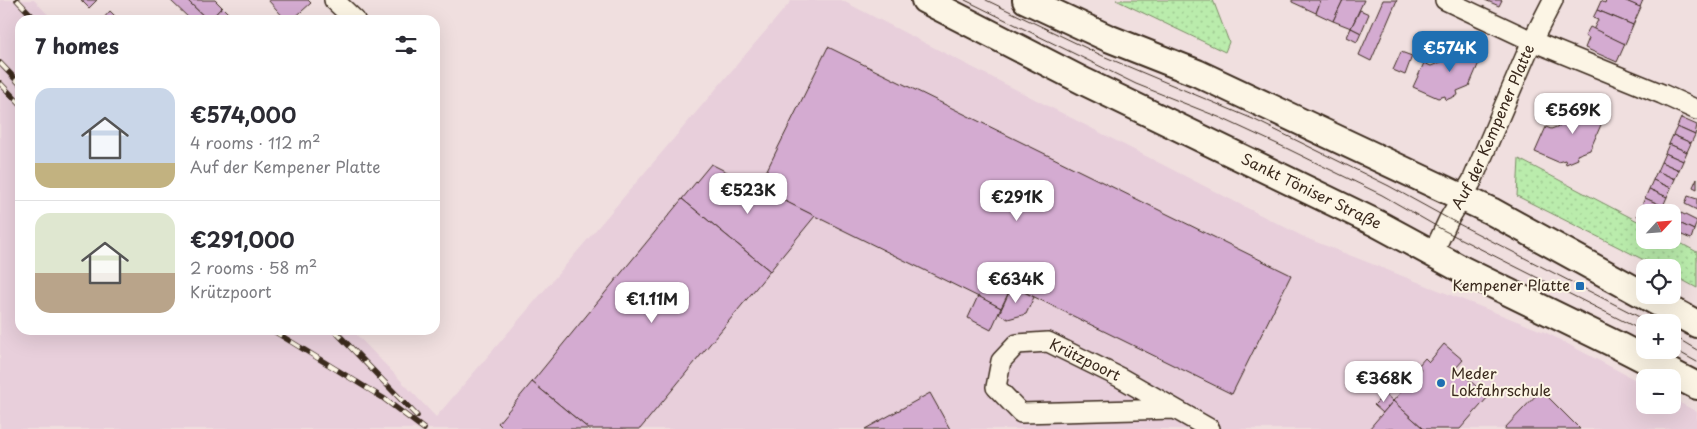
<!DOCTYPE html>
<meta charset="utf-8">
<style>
:root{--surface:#fff;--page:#f2f2f3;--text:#2b2b33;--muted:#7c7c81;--line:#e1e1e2;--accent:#1f6fb2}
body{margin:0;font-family:"Playpen Sans",sans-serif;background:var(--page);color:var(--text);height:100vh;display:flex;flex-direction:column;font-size:19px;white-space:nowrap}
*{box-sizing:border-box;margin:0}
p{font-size:16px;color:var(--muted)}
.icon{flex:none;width:28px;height:28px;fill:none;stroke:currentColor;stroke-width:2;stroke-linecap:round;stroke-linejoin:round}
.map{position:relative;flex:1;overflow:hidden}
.side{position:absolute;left:15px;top:15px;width:425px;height:320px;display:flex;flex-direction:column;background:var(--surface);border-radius:15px;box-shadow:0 5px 20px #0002}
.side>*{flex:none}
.needle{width:32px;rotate:64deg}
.buttons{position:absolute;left:1636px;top:204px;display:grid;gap:10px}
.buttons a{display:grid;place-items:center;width:45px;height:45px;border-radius:10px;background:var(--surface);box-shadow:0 5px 20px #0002;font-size:25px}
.price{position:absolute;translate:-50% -42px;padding:0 11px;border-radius:10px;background:#fff;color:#222;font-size:16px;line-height:32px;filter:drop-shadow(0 1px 2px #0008)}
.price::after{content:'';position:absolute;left:50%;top:30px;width:15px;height:11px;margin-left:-8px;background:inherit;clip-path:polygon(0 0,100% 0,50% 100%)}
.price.selected{background:var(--accent);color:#fff}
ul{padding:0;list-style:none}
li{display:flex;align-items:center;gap:15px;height:125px;padding:0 20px}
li+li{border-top:1px solid var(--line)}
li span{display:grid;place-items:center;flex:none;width:140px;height:100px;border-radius:15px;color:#555}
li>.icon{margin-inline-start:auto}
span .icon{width:60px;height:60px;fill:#fffc;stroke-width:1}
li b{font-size:21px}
h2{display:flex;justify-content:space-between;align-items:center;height:60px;padding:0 20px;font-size:21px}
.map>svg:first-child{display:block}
.built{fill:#e8cfdb}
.grass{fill:url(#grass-dots);stroke:#7a8b65}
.building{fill:#d4abd1;stroke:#3b2a1e}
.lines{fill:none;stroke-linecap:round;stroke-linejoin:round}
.street-casing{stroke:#3b2a1e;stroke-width:22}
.secondary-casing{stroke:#3b2a1e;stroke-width:30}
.street{stroke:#fcf5e5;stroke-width:19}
.secondary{stroke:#fcf5e5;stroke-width:26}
.tram{stroke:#3b2a1e;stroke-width:1}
.rail-casing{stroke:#3b2a1e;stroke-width:5.5}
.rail{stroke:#fcf5e5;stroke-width:4;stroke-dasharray:11;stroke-linecap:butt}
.poi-dot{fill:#1f6fb2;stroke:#fcf5e5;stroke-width:2}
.labels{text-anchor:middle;stroke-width:4;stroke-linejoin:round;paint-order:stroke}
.street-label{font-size:15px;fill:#3b2a1e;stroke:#fcf5e5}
.poi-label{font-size:15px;fill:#3b2a1e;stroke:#fcf5e5;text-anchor:end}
</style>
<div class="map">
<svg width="1697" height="429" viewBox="0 0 1697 429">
<defs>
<pattern id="grass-dots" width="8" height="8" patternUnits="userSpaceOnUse" patternTransform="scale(1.25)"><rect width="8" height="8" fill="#baecac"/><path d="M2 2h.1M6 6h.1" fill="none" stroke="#a1cb94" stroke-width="1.8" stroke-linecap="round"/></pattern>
</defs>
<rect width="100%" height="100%" fill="#f0dfdf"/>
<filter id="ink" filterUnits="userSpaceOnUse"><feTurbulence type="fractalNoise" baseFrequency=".02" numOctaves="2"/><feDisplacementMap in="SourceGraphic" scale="10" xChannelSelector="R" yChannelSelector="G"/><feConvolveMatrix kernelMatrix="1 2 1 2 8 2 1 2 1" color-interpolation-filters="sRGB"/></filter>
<g filter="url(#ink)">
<path class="built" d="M0,0H34L53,20H20V330H352L436,417L792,0H841L1306,238L1547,333L1645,385V405H1672L1673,399L1697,412V429H0Z"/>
<g class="grass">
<path d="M1116,0H1213L1229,42L1225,52Z"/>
<path d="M1519,159L1645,225V240L1673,239L1697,252V288L1673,275L1672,268L1658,267L1517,196Z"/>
</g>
<g class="building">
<path d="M81,0H97L89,8Z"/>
<path d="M170,0H187L208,20H191Z"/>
<path d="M187,0H215L222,7L210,20H208Z"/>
<path d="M268,0H308L311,3L292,20H286Z"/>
<path d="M1292,0H1321L1316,13L1292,2Z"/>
<path d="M1321,0H1343L1333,21L1316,13Z"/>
<path d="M1343,0H1364L1351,28L1333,21Z"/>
<path d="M1383,0H1397L1371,61L1359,55Z"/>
<path d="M1485,0H1502L1499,6Z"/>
<path d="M1606,0H1624L1641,7L1633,25L1597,10L1601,1L1605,3Z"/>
<path d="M1624,0H1643L1640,7Z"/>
<path d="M222,7L230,15L225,20H210Z"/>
<path d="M1360,10L1369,14L1361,33L1351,28Z"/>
<path d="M1597,10L1633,25L1625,44L1593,30L1598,20L1593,18Z"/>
<path d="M110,11L119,20H102Z"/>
<path d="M1590,27L1625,44L1617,62L1585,48L1589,38L1585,36Z"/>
<path d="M1351,28L1361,33L1357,42L1347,37Z"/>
<path d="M1460,41L1484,51L1469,86L1457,91L1458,95L1446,100L1445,96L1438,98L1413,87L1424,63L1431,66L1453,57Z"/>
<path d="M828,47L1291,275L1232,394L1012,286L1001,308L758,188Z"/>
<path d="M1401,52L1412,56L1405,75L1393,70Z"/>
<path d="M1582,100L1607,111L1590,150L1577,155L1578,159L1566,164L1565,160L1558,162L1535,152L1546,127L1551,129L1573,121Z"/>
<path d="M1681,118L1697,125L1695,135L1677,127Z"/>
<path d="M1677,127L1695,135L1691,143L1673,135Z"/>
<path d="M1673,135L1691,143L1687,152L1669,144Z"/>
<path d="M1669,144L1687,152L1683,161L1665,153Z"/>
<path d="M1665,153L1683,161L1679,170L1661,162Z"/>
<path d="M1661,162L1679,170L1675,179L1657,171Z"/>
<path d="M711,164L815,216L770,271L682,199Z"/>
<path d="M1657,171L1675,179L1671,188L1653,180Z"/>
<path d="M1697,178V189L1693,187Z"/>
<path d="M1653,180L1671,188L1667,197L1649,189Z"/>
<path d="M1649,189L1667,197L1663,206L1645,198Z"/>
<path d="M1688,196L1697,199V210L1685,204Z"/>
<path d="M1645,198L1663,206L1660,212H1653L1641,207Z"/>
<path d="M682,199L770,271L640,429H589L532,382Z"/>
<path d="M1641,207L1653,212H1645V219L1637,216Z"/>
<path d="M1681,213L1697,221L1694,230L1677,222Z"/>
<path d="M1677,222L1694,230L1691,239L1673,231Z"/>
<path d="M1012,286L1034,297L1026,314L1008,319L999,314Z"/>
<path d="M978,296L1001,308L991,330L968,318Z"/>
<path d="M1444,344L1463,360L1456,368L1488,397L1460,429H1424L1393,401L1421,369L1418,366L1425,358L1429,362Z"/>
<path d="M532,382L589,429H504L498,423Z"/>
<path d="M1541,390L1580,429H1504Z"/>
<path d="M930,393L950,429H865Z"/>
<path d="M1385,394L1393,401L1383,413L1374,405Z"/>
<path d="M1393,401L1424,429H1369Z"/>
</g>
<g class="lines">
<defs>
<g id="street">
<path d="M334,0L355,20"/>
<path d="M1445,0L1532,41L1662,94L1697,110"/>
<path id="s1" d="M1433,253L1449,219L1472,181L1532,41L1553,0"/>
<path id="s2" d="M1174,409L1021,413L996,387L1001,361L1017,344L1048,342L1121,378L1210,429"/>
</g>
<g id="secondary">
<path id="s3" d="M925,0L1085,82L1378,224L1461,269L1621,347L1697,386"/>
<path d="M1026,0L1108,38L1197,73L1491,211L1697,324"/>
</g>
</defs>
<use href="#street" class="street-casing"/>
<use href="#secondary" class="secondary-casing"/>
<use href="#street" class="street"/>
<use href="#secondary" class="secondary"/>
<g class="tram">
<path d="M965,0L1136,84L1221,118L1288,149L1382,195L1443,230L1645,332"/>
<path d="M986,0L1103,56L1253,119L1389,186L1449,219L1649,322"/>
<path d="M1672,335L1697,350"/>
<path d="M1672,348L1697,362"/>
</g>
<defs>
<g id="rail">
<path d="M17,0L36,20"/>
<path d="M0,63L20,84"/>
<path d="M0,83L20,104"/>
<path d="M272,330L383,398L424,429"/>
<path d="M334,330L417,416"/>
</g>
</defs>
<use href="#rail" class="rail-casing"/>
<use href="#rail" class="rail"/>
</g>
</g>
<g class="poi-dot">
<rect x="1575" y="281" width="10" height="10" rx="2.5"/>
<circle cx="1441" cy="383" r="5"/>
</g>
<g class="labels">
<g class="street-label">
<text dy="5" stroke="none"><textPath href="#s1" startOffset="140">Auf der Kempener Platte</textPath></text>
<text dy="5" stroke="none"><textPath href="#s3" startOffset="431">Sankt Töniser Straße</textPath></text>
<text dy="5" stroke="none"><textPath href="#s2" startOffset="311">Krützpoort</textPath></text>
</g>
<g class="poi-label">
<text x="1570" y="291">Kempener Platte</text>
<text x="1451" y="379" text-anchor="start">Meder<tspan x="1451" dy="17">Lokfahrschule</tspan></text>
</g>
</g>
</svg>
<div class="buttons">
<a><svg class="needle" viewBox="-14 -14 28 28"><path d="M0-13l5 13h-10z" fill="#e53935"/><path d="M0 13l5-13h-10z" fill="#7c7c81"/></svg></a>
<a><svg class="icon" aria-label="locate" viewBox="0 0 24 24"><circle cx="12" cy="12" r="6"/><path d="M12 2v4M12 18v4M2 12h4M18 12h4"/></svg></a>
<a>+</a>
<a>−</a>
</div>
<b class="price selected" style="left:1450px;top:73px">€574K</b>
<b class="price" style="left:1573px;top:135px">€569K</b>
<b class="price" style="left:748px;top:215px">€523K</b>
<b class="price" style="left:1017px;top:222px">€291K</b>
<b class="price" style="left:1016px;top:304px">€634K</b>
<b class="price" style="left:652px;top:324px">€1.11M</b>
<b class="price" style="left:1384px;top:403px">€368K</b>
<section class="side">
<h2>7 homes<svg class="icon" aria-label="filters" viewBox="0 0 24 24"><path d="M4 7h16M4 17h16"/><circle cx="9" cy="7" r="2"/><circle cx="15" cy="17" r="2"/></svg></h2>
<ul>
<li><span style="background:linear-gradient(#c9d6e8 75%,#c2b280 0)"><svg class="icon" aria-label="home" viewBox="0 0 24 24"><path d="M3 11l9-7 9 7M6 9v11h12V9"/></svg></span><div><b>€574,000</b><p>4 rooms · 112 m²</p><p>Auf der Kempener Platte</p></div></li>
<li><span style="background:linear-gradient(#dfe7d0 60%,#b9a48a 0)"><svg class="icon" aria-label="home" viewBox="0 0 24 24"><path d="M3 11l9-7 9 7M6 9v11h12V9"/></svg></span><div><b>€291,000</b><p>2 rooms · 58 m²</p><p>Krützpoort</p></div></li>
</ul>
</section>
</div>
